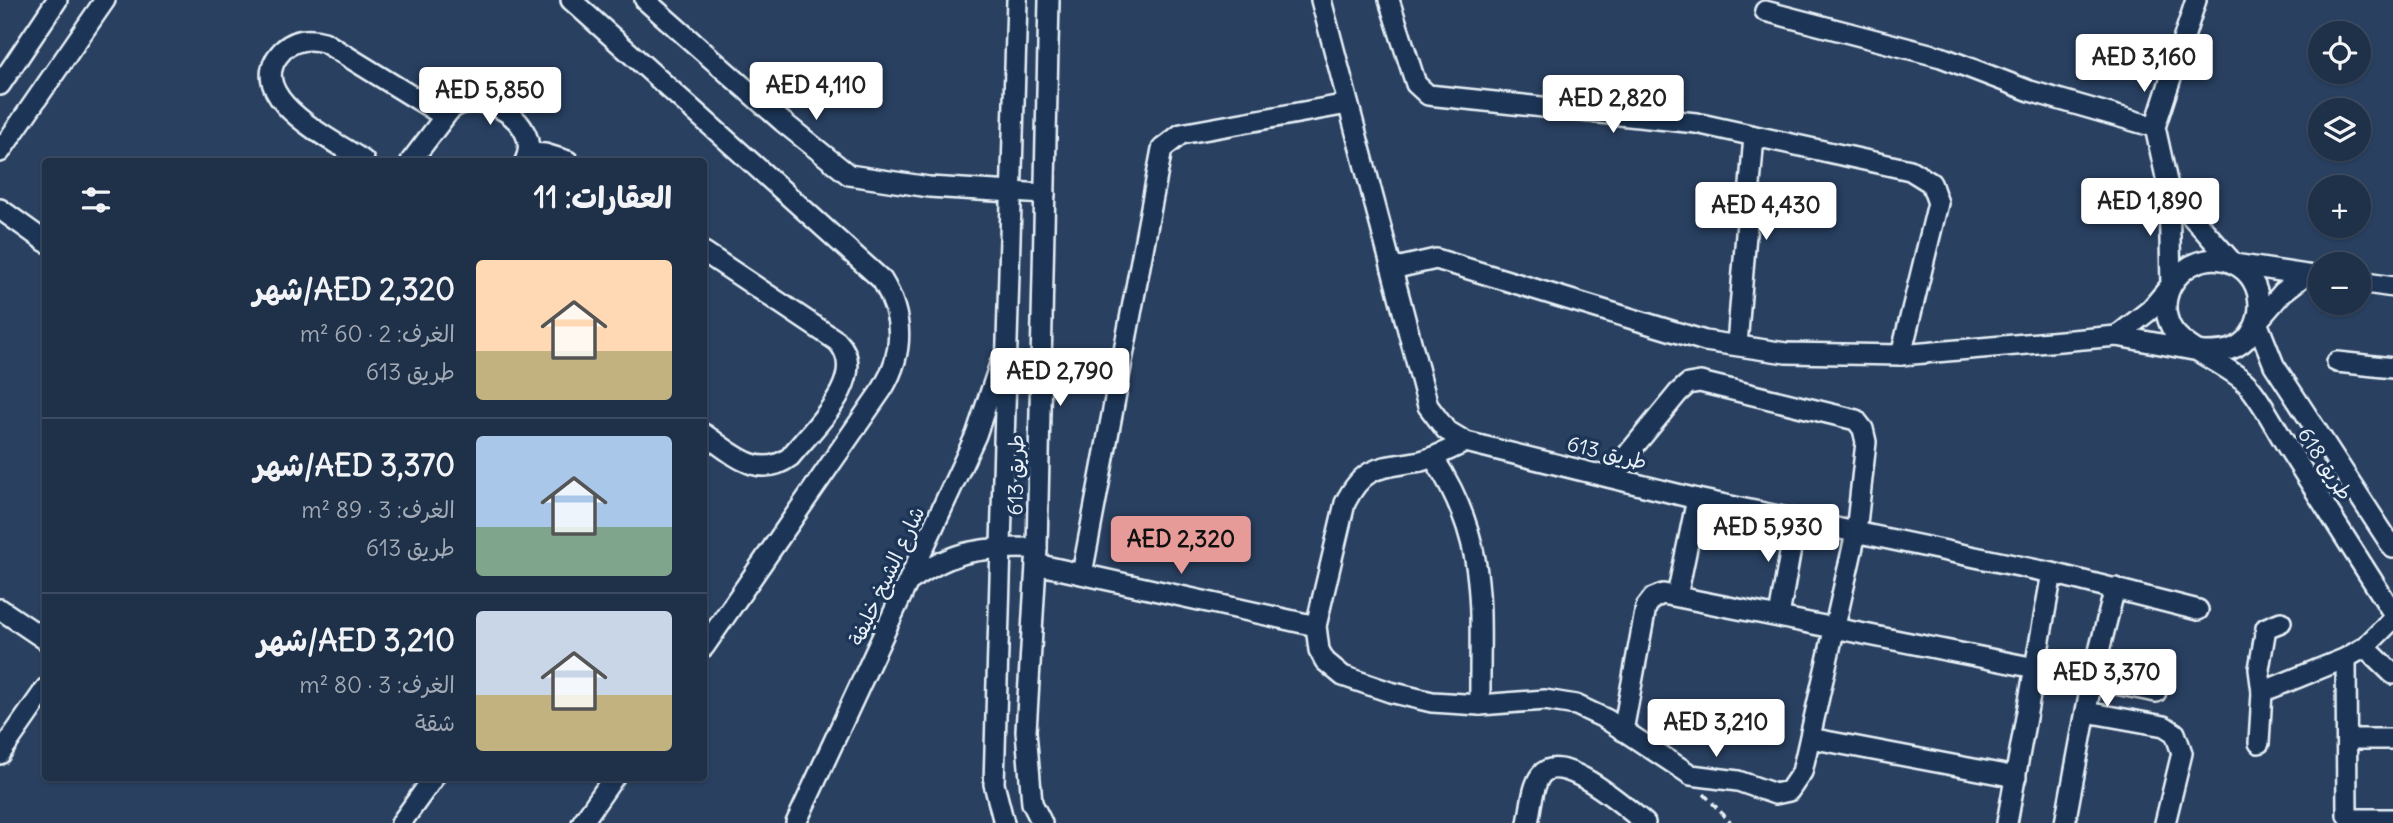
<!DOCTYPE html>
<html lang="ar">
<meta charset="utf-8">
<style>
:root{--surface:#1f3049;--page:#2c3c53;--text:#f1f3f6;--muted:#a1a9b4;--line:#3c4b61;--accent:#e69b98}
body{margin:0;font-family:Delius,"Playpen Sans Arabic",sans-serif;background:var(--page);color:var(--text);direction:rtl;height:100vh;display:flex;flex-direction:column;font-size:26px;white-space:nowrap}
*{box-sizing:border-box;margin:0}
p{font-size:23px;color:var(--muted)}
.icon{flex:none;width:38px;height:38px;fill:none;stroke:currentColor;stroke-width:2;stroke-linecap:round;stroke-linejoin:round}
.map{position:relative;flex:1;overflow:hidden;direction:ltr}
.side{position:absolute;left:42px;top:158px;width:665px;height:623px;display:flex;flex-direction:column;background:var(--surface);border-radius:7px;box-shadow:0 2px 5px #0004,0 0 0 2px var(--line);direction:rtl}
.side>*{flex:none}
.fabs{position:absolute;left:2308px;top:21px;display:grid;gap:14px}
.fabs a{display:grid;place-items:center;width:63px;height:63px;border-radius:50%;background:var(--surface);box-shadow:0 2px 5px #0004,0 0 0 2px var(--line);font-size:35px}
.price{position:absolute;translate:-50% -60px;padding:0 16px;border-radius:7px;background:#fff;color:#222;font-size:23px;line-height:46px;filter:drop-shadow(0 2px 4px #0008)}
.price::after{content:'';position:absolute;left:50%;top:42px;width:21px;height:16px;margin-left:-10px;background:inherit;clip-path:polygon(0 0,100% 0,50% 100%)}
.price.current{background:var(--accent);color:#111}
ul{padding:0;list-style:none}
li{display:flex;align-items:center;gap:21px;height:175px;padding:0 35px}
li+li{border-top:2px solid var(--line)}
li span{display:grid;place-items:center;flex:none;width:196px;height:140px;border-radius:7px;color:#555}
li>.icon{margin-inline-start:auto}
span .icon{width:84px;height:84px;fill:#fffc;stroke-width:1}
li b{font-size:30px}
h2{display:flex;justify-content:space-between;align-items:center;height:84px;padding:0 35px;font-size:30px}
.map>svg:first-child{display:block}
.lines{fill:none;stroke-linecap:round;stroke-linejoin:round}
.minor-casing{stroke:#e8f1f8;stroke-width:24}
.path{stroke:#e8f1f8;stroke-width:3.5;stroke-dasharray:7 5;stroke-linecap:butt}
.minor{stroke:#1d3557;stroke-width:19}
.labels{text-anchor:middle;stroke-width:7;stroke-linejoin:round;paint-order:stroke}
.street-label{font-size:21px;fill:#e8f1f8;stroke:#1d3557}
</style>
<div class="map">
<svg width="2393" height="823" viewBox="0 0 2393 823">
<rect width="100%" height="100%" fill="#294061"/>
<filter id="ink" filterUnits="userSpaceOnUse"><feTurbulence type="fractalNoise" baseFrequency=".0143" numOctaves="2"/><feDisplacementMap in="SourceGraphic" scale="14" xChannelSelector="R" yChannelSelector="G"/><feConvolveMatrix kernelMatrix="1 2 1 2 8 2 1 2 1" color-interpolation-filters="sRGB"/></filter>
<g filter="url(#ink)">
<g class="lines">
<defs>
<g id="minor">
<path d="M571,0L882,280C904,316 904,353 883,388L704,647"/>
<path d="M645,0L783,122L849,175L929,187L1045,194"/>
<path d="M1321,0L1428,406L1446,430L1466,442L1697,499L2052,573L2198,610"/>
<path d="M1389,0L1416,84L1428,95L1696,123L1910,170L1931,183L1938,203L1901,355"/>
<path d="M1765,11L1941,57L2030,91L2155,127"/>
<path d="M0,85L57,0"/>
<path d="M0,152L105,0"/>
<path d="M528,153L545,154L568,161"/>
<path d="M364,161C334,140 238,96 283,50C295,39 309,38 324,42L444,116"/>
<path d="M411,161L449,111C480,83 544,124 525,161"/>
<path d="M2169,191L2234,264L2320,277"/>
<path d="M0,209L46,242"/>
<path d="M704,252L837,341C872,376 812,429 790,457C758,481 731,452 704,434"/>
<path d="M1392,269L1436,259L1705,341L1786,353L1901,355L2117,336L2204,352C2215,352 2226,352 2236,347C2267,330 2267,279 2234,264C2195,245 2151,288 2171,327C2182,349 2228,364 2247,384C2264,403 2276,430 2290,451C2324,505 2359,559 2393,613"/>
<path d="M2305,275L2283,292L2257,322L2274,365L2393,548"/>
<path d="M2359,282L2393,287"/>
<path d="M2117,336L2150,310L2171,285L2169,191L2155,127L2196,0"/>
<path d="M1737,345L1754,136"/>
<path d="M2337,362L2393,368"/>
<path d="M1466,442C1452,448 1437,457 1421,461C1383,468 1365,463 1345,503L1316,626L1319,650L1325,661L1343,676L1390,692L1432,702L1480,705L1545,700L1576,705L1606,719L1691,775L1738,781L1775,794L1789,791L1802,772L1856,533L1866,442L1863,429L1856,420L1700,382L1688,384L1678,393L1609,477"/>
<path d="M1433,457C1490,544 1479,606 1480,705"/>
<path d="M1036,564L1316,626"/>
<path d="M1082,574L1162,149L1181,134L1348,104"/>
<path d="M911,580C957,548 982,548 1037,548"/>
<path d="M1677,596L1697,499"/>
<path d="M0,609L46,640"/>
<path d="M1779,616L1796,520"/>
<path d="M2365,647L2393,674"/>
<path d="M2346,658L2347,815L2354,819H2393"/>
<path d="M2262,692L2346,658L2365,647L2393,619"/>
<path d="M2086,712L2164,726L2175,733L2182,753L2165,823"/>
<path d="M1623,731L1646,607L1653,598L1663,594L2156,692"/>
<path d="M1810,738L2016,777"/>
<path d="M2347,739H2393"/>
<path d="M2259,743L2262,692L2259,669L2266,628L2281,622"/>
<path d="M0,754L46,688"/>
<path d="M401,823L434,777"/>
<path d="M582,823L614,777"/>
<path d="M796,823L976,435L1000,364"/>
<path d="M1004,823L994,784L1017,0"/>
<path d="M1042,823L1032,803L1026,731L1037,548L1049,0"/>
<path d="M1528,823C1531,810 1532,786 1541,775C1561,749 1629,810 1645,823"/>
<path d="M2007,823L2052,573"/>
<path d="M2065,823L2092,679L2115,588"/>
</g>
</defs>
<use href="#minor" class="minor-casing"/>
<path class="path" d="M1704,794L1731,823"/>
<use href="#minor" class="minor"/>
</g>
</g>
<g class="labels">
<g class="street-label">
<text transform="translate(1607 453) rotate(14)" y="7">طريق 613</text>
<text transform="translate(2325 464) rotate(57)" y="7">طريق 618</text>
<text transform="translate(1016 475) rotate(-89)" y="7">طريق 613</text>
<text transform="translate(887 576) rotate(-65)" y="7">شارع الشيخ خليفة</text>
</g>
</g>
</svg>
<div class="fabs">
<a><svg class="icon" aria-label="locate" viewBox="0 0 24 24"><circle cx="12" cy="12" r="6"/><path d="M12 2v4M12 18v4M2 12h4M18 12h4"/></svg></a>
<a><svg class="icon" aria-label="layers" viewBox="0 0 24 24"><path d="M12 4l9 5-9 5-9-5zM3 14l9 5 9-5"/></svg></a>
<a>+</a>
<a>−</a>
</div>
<b class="price" style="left:2144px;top:94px">AED 3,160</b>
<b class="price" style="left:816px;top:122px">AED 4,110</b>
<b class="price" style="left:490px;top:127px">AED 5,850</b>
<b class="price" style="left:1613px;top:135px">AED 2,820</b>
<b class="price" style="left:2150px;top:238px">AED 1,890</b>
<b class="price" style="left:1766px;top:242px">AED 4,430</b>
<b class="price" style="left:1060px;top:408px">AED 2,790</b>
<b class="price" style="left:1768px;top:564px">AED 5,930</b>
<b class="price current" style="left:1181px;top:576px">AED 2,320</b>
<b class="price" style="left:2107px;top:709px">AED 3,370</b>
<b class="price" style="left:1716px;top:759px">AED 3,210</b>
<section class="side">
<h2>العقارات: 11<svg class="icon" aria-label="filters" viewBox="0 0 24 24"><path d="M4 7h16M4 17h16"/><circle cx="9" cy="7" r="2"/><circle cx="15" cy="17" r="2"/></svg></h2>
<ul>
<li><span style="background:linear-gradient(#ffd9b3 65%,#c2b280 0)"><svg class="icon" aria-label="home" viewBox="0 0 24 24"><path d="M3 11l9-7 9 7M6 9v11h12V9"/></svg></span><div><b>AED 2,320/شهر</b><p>الغرف: 2 · 60 m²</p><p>طريق 613</p></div></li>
<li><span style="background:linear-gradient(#a9c7e8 65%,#7fa58c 0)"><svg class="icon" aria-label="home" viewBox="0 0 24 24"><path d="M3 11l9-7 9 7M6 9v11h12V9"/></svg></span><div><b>AED 3,370/شهر</b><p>الغرف: 3 · 89 m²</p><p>طريق 613</p></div></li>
<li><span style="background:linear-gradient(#c9d6e8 60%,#c2b280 0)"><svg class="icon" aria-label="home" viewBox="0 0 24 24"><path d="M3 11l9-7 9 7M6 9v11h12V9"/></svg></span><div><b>AED 3,210/شهر</b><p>الغرف: 3 · 80 m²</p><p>شقة</p></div></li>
</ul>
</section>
</div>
